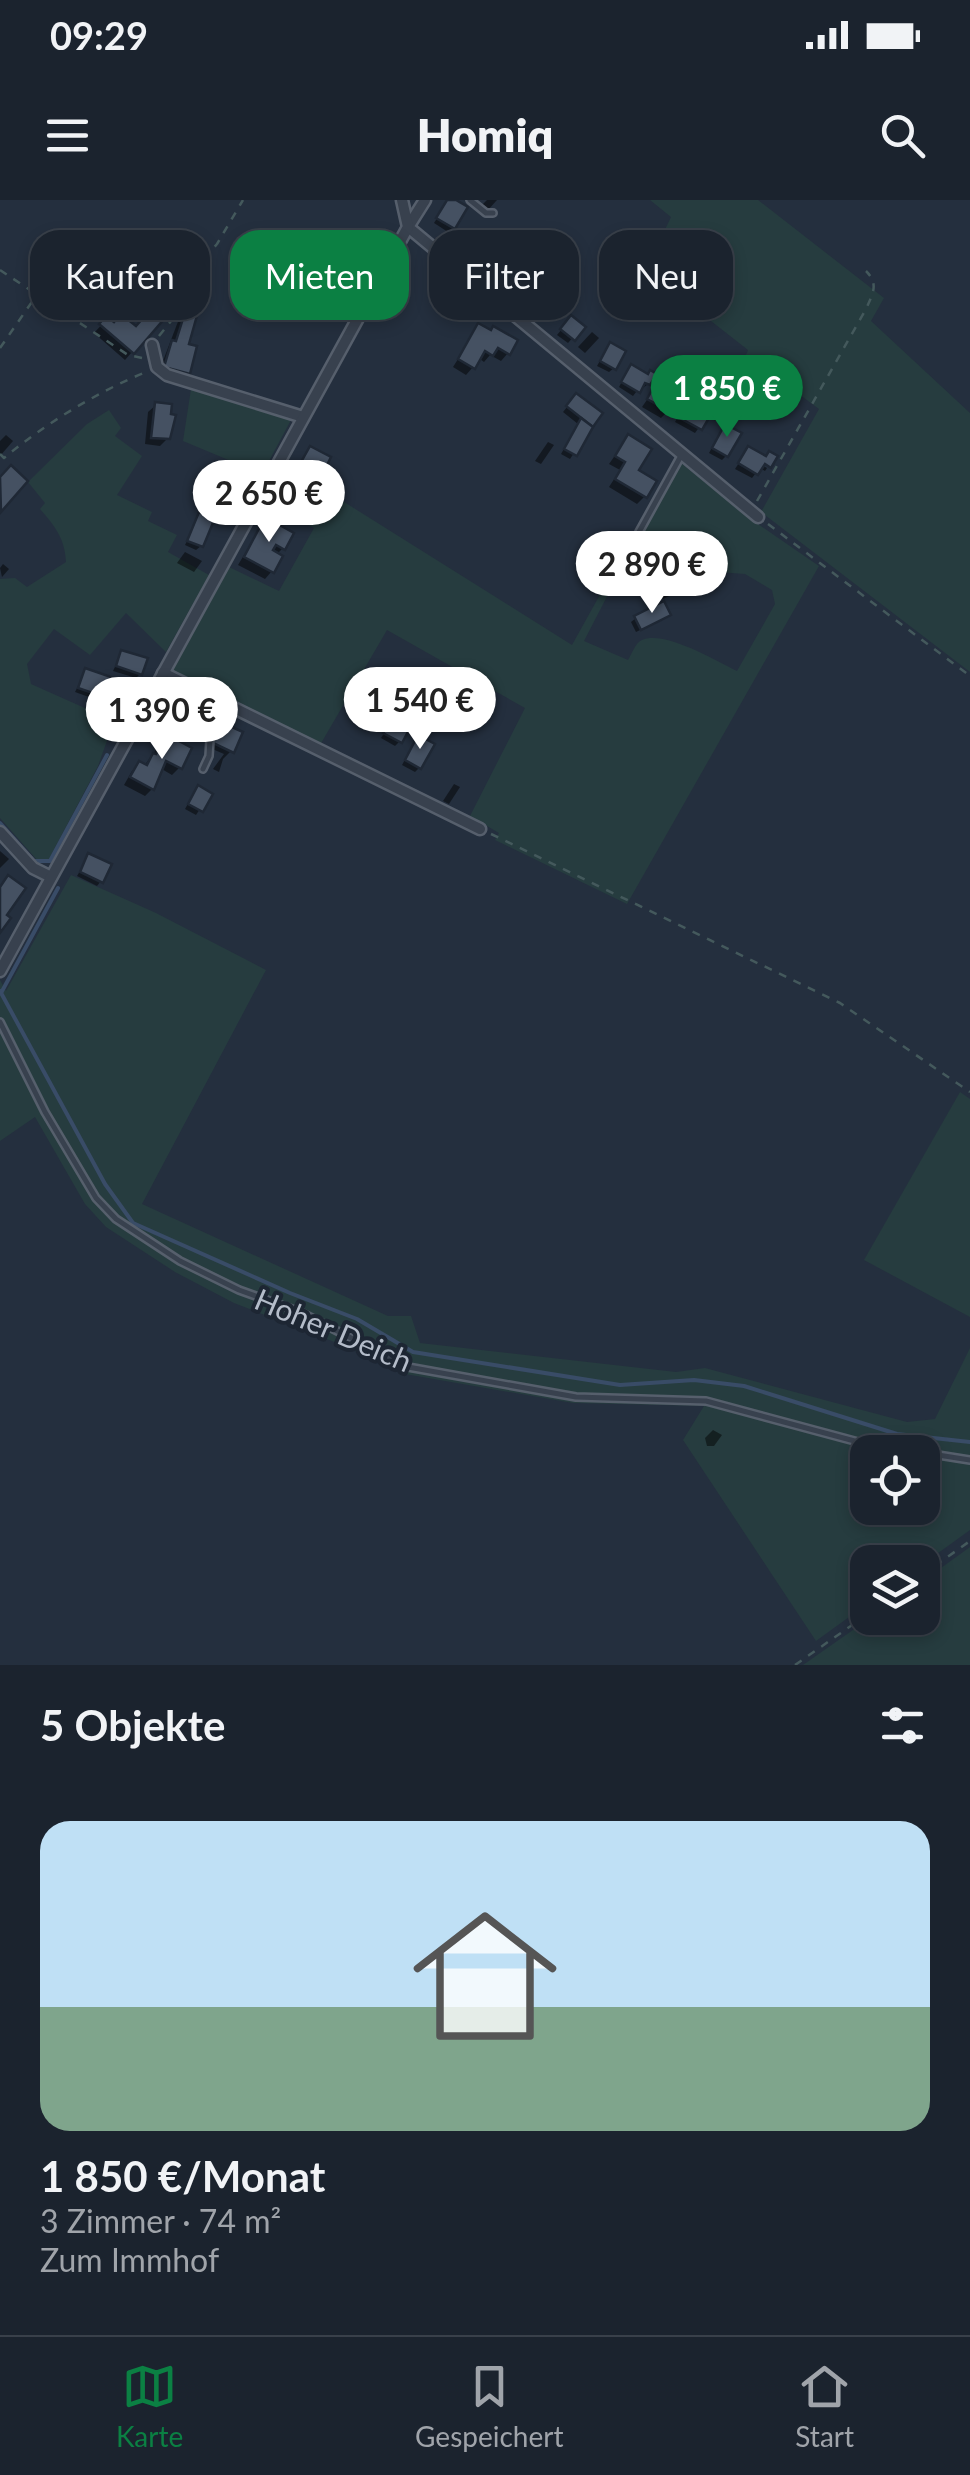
<!DOCTYPE html>
<html lang="de">
<meta charset="utf-8">
<style>
:root{--surface:#1b232e;--page:#282f3a;--text:#f1f3f6;--muted:#a0a4aa;--line:#39404a;--accent:#0b8043}
body{margin:0;font-family:Lato,sans-serif;background:var(--page);color:var(--text);height:100vh;display:flex;flex-direction:column;font-size:38px;white-space:nowrap}
*{box-sizing:border-box;margin:0}
p{font-size:32px;color:var(--muted)}
.icon{flex:none;width:55px;height:55px;fill:none;stroke:currentColor;stroke-width:2;stroke-linecap:round;stroke-linejoin:round}
.map{position:relative;height:1465px;overflow:hidden}
.side{display:flex;flex-direction:column;background:var(--surface);flex:1}
.side>*{flex:none}
.banner{position:absolute;left:30px;top:30px;width:910px;height:90px;display:flex;gap:20px}
.controls{position:absolute;left:850px;top:1235px;display:grid;gap:20px}
.controls a{display:grid;place-items:center;width:90px;height:90px;border-radius:20px;background:var(--surface);box-shadow:0 5px 15px #0003,0 0 0 2px var(--line);font-size:50px}
.price{position:absolute;translate:-50% -85px;padding:0 22px;border-radius:35px;background:#fff;color:#222;font-size:32px;line-height:65px;filter:drop-shadow(0 2px 5px #0008)}
.price::after{content:'';position:absolute;left:50%;top:60px;width:30px;height:22px;margin-left:-15px;background:inherit;clip-path:polygon(0 0,100% 0,50% 100%)}
.price.on{background:var(--accent);color:#fff}
ul{padding:0;list-style:none}
li{display:grid;align-content:center;gap:20px;height:530px;padding:0 40px}
li+li{border-top:2px solid var(--line)}
li span{display:grid;place-items:center;height:310px;border-radius:30px;color:#555}
li>.icon{margin-inline-start:auto}
span .icon{width:180px;height:180px;fill:#fffc;stroke-width:1}
li b{font-size:42px}
h2{display:flex;justify-content:space-between;align-items:center;height:120px;padding:0 40px;font-size:42px}
.chip{padding:0 35px;border-radius:30px;background:var(--surface);box-shadow:0 5px 15px #0003,0 0 0 2px var(--line);font-size:35px;line-height:90px}
.chip.on{background:var(--accent);color:#fff}
.status{display:flex;justify-content:space-between;align-items:center;height:70px;padding:0 50px;background:var(--surface);direction:ltr}
.status svg{height:28px;fill:currentColor}
header{display:flex;justify-content:space-between;align-items:center;height:130px;padding:0 40px;background:var(--surface);font-size:45px;font-weight:800}
.tab-bar{display:flex;justify-content:space-around;align-items:center;height:140px;border-top:2px solid var(--line);background:var(--surface);font-size:28px;color:var(--muted)}
.tab-bar a{display:grid;justify-items:center;gap:5px}
.tab-bar .on{color:var(--accent)}
.map>svg:first-child{display:block}
.green{fill:#263c3f;fill-rule:evenodd}
.shadow{fill:#0007}
.lines{fill:none;stroke-linecap:round;stroke-linejoin:round}
.stream{stroke:#394c67;stroke-width:4}
.building{fill:#455162;stroke:#1f2835;stroke-width:2.5}
.service-casing{stroke:#565f6c;stroke-width:10}
.minor-casing{stroke:#565f6c;stroke-width:15}
.path{stroke:#44595c;stroke-width:2.5;stroke-dasharray:8 8;stroke-linecap:butt}
.service{stroke:#38414e;stroke-width:5}
.minor{stroke:#38414e;stroke-width:10}
.labels{text-anchor:middle;stroke-width:8;stroke-linejoin:round;paint-order:stroke}
.street-label{font-size:30px;fill:#b4bcc9;stroke:#1d2633}
</style>
<div class="status"><b>09:29</b><svg viewBox="0 0 49 12"><path d="M0 12V9h3v3zM5 12V6h3v6zM10 12V3h3v9zM15 12V0h3v12zM26 1h20v11H26zM47 4h2v5h-2z"/></svg></div>
<header><svg class="icon" aria-label="menu" viewBox="0 0 24 24"><path d="M4 6h16M4 12h16M4 18h16"/></svg>Homiq<svg class="icon" aria-label="search" viewBox="0 0 24 24"><circle cx="10" cy="10" r="6"/><path d="M15 15l6 6"/></svg></header>
<div class="map">
<svg width="970" height="1465" viewBox="0 0 970 1465">
<rect width="100%" height="100%" fill="#242f3e"/>
<g class="green">
<path d="M650,0H758L884,98L871,121L970,213V472L761,312L819,209L746,155L748,150L646,70L671,17Z"/>
<path d="M191,189L291,220L262,274L183,241Z"/>
<path d="M109,210L121,228L115,236L142,256L117,295L152,312L148,321L177,335L168,352L209,375L166,452L126,413L90,455L54,429L27,464L31,484L114,521L98,566L49,659L38,661L0,618V379L15,378L27,387L66,362C65,339 55,326 40,309L45,303L28,282L87,224Z"/>
<path d="M676,259L755,322L819,366L627,704L495,640L499,633L470,616L525,508L387,430L320,545L170,470L229,367L279,391L314,328L266,302L287,264L335,290L333,295L572,445L612,373L615,381L584,441L628,460C632,454 635,443 642,440C665,430 716,461 737,471L775,404L772,390L745,374L718,372L702,332L685,331L672,345L671,357L644,369L625,349Z"/>
<path d="M71,675L156,713L266,770L142,1004L388,1116H411L420,1143L676,1172L705,1168L907,1222L935,1219L970,1148V1330L923,1364L868,1362L867,1404L816,1441L683,1240L704,1206L573,1203L405,1174L337,1143L234,1103L175,1072L106,1027L85,1004L35,917L0,941V780L6,791ZM868,1252H922V1308H868Z"/>
<path d="M960,892L970,899V1117L864,1060Z"/>
<path d="M970,1347V1465H803L870,1418H922L923,1381Z"/>
</g>
<g class="shadow">
<path d="M449,0H451L453,27L448,32L434,23Z"/>
<path d="M487,0H497L488,10L482,5Z"/>
<path d="M170,35L180,42L175,48L165,40Z"/>
<path d="M448,39L464,57L460,61L441,49Z"/>
<path d="M130,45L171,63L156,81L122,56Z"/>
<path d="M488,48L509,58L492,79L474,65Z"/>
<path d="M540,71L543,74L536,83L532,80Z"/>
<path d="M511,80L527,81L512,97L503,89Z"/>
<path d="M206,83L188,105L183,102L186,98L181,95L189,84Z"/>
<path d="M550,90L560,98L566,96L553,111L550,108L542,116L534,109Z"/>
<path d="M92,91L104,101L86,121L74,111Z"/>
<path d="M174,104L125,160L94,133L107,119L113,125L136,129Z"/>
<path d="M186,112L187,173L180,180L158,174L179,119Z"/>
<path d="M571,118L582,127L568,143L557,135Z"/>
<path d="M479,126L508,153L501,161L490,155L484,162L480,159L466,175L453,167Z"/>
<path d="M592,132L599,138L585,153L578,147Z"/>
<path d="M606,150L614,168L609,172L597,166Z"/>
<path d="M627,172L648,184L643,188L640,187L633,196L619,187Z"/>
<path d="M690,172L681,198L661,218L642,207L658,184L672,192Z"/>
<path d="M572,201L600,214L570,259L561,254L578,224L563,212Z"/>
<path d="M685,204L710,212L695,233L675,222Z"/>
<path d="M156,205L168,238L160,246L145,244L148,212Z"/>
<path d="M725,205L731,208L720,223L714,220Z"/>
<path d="M721,231L726,256L722,260L709,253Z"/>
<path d="M6,235L13,241L0,256V241Z"/>
<path d="M628,237L645,296L637,304L609,287L620,270L609,264Z"/>
<path d="M548,242L554,245L541,264L535,261Z"/>
<path d="M310,249L320,273L316,278L298,269Z"/>
<path d="M748,249L765,258L770,254L775,257L770,264L755,256L753,260L767,268L765,271L760,268L752,278L735,269Z"/>
<path d="M209,268L223,290L218,294L199,287Z"/>
<path d="M200,315L201,346L196,350L185,345Z"/>
<path d="M265,320L283,348L276,355L272,371L265,379L238,365Z"/>
<path d="M185,352L202,361L194,372L177,363Z"/>
<path d="M3,364L9,369L2,377L0,368Z"/>
<path d="M658,367L712,371L705,379L663,399L650,374Z"/>
<path d="M636,418L663,419L636,432L631,422Z"/>
<path d="M122,452L140,474L136,478L113,471Z"/>
<path d="M86,471L104,496L100,501L75,492Z"/>
<path d="M170,504L180,567L172,575L160,568L152,589L145,596L124,585L132,571L139,564L144,566L162,542L169,528L158,523Z"/>
<path d="M392,521L400,541L395,546L381,538Z"/>
<path d="M223,526L231,551L223,559L219,572L213,569L224,554L210,548Z"/>
<path d="M414,543L419,568L415,572L402,565Z"/>
<path d="M454,584L460,587L449,604L443,601Z"/>
<path d="M194,593L209,595L196,615L185,609Z"/>
<path d="M0,651L9,659L0,668Z"/>
<path d="M89,656L101,681L97,686L77,676Z"/>
<path d="M713,1230L722,1235L714,1246H707L705,1238Z"/>
</g>
<g class="lines">
<g class="stream">
<path d="M0,623L34,661H50L107,555"/>
<path d="M0,791L105,984L133,1023L290,1093L357,1119L413,1152L620,1185L694,1180L744,1186L897,1234L970,1242"/>
<path d="M1,793L58,688"/>
</g>
</g>
<g class="building">
<path d="M447,0H456L468,7L455,29L436,18Z"/>
<path d="M452,31L474,46L466,58L444,44Z"/>
<path d="M137,35L175,62L166,75L128,47Z"/>
<path d="M492,40L513,58L498,76L477,59Z"/>
<path d="M520,72L530,81L518,95L505,84Z"/>
<path d="M193,76L199,81L202,77L209,82L194,102L186,96L188,93L183,89Z"/>
<path d="M92,87L107,100L92,118L77,105Z"/>
<path d="M550,87L561,95L564,92L569,96L559,108L555,105L548,113L536,103Z"/>
<path d="M165,93L177,104L134,154L99,124L106,116L114,122L121,114L136,126Z"/>
<path d="M186,109L198,112L189,144L197,146L190,174L164,167L172,140L176,141Z"/>
<path d="M571,115L586,127L575,141L560,129Z"/>
<path d="M478,123L491,130L493,126L518,140L510,155L498,148L493,156L485,151L475,169L458,159Z"/>
<path d="M610,142L626,151L616,170L600,161Z"/>
<path d="M631,164L648,174L650,170L657,174L650,185L645,183L640,193L621,182Z"/>
<path d="M689,169L697,174L683,199L679,197L671,212L647,199L657,181L673,190L677,183L680,185Z"/>
<path d="M576,193L603,213L593,227L566,206Z"/>
<path d="M689,197L713,211L702,230L678,217Z"/>
<path d="M155,202L172,204L171,214L176,215L170,239L151,238Z"/>
<path d="M581,218L593,227L577,256L564,249Z"/>
<path d="M725,224L742,233L728,257L712,248Z"/>
<path d="M628,234L652,249L639,270L657,281L647,298L615,279L625,262L615,256Z"/>
<path d="M310,246L331,257L322,275L300,264Z"/>
<path d="M748,246L766,256L769,251L778,256L771,268L765,264L758,275L738,263Z"/>
<path d="M215,262L234,269L225,291L202,282L209,265L213,266Z"/>
<path d="M11,265L28,281L1,312L0,277Z"/>
<path d="M199,312L215,318L203,347L187,341Z"/>
<path d="M265,317L294,333L285,350L276,345L273,350L283,356L274,373L244,357Z"/>
<path d="M701,343L715,372L670,393L656,364Z"/>
<path d="M664,401L671,415L641,430L634,416Z"/>
<path d="M121,450L148,458L142,475L116,466Z"/>
<path d="M85,468L114,478L107,498L78,488Z"/>
<path d="M170,501L191,513L180,542L166,534L172,523L161,518Z"/>
<path d="M392,518L410,528L402,543L383,533Z"/>
<path d="M223,523L243,532L234,553L213,543Z"/>
<path d="M166,534L192,548L182,569L166,561L154,590L130,577L139,561L147,565L153,553L156,554Z"/>
<path d="M418,535L435,544L421,569L405,560Z"/>
<path d="M198,585L213,594L203,612L188,604Z"/>
<path d="M88,653L112,664L103,683L80,672Z"/>
<path d="M8,675L26,688L7,715L11,718L0,733V687Z"/>
</g>
<g class="lines">
<defs>
<g id="service">
<path d="M470,0L486,13H493"/>
<path d="M642,363L637,346L639,332L682,254"/>
<path d="M203,569L209,556L210,540L226,507"/>
<path d="M0,822L45,912L96,998L116,1019L180,1061L239,1090L300,1112L408,1167L576,1197L706,1201L862,1243L970,1260"/>
</g>
<g id="minor">
<path d="M425,0L408,27L758,317"/>
<path d="M152,145L157,167L167,175L303,217"/>
<path d="M163,473L480,629"/>
<path d="M0,632L33,668L51,677"/>
<path d="M0,771L408,27L402,0"/>
</g>
</defs>
<use href="#service" class="service-casing"/>
<use href="#minor" class="minor-casing"/>
<g class="path">
<path d="M0,70L128,155L142,158"/>
<path d="M159,136L184,105L179,89L217,44L243,0"/>
<path d="M0,148L36,96"/>
<path d="M0,254L4,258C45,224 97,192 146,172"/>
<path d="M757,301L866,109C873,93 879,84 866,71"/>
<path d="M768,324L970,476"/>
<path d="M491,634L840,803L970,892"/>
<path d="M922,1375L970,1341"/>
<path d="M795,1465L868,1414"/>
</g>
<use href="#service" class="service"/>
<use href="#minor" class="minor"/>
</g>
<g class="labels">
<g class="street-label">
<text transform="translate(333 1131) rotate(23)" y="10">Hoher Deich</text>
</g>
</g>
</svg>
<div class="controls">
<a><svg class="icon" aria-label="locate" viewBox="0 0 24 24"><circle cx="12" cy="12" r="6"/><path d="M12 2v4M12 18v4M2 12h4M18 12h4"/></svg></a>
<a><svg class="icon" aria-label="layers" viewBox="0 0 24 24"><path d="M12 4l9 5-9 5-9-5zM3 14l9 5 9-5"/></svg></a>
</div>
<b class="price on" style="left:727px;top:240px">1 850 €</b>
<b class="price" style="left:269px;top:345px">2 650 €</b>
<b class="price" style="left:652px;top:416px">2 890 €</b>
<b class="price" style="left:420px;top:552px">1 540 €</b>
<b class="price" style="left:162px;top:562px">1 390 €</b>
<div class="banner">
<a class="chip">Kaufen</a>
<a class="chip on">Mieten</a>
<a class="chip">Filter</a>
<a class="chip">Neu</a>
</div>
</div>
<section class="side">
<h2>5 Objekte<svg class="icon" aria-label="filters" viewBox="0 0 24 24"><path d="M4 7h16M4 17h16"/><circle cx="9" cy="7" r="2"/><circle cx="15" cy="17" r="2"/></svg></h2>
<ul>
<li><span style="background:linear-gradient(#bfe0f5 60%,#7fa58c 0)"><svg class="icon" aria-label="home" viewBox="0 0 24 24"><path d="M3 11l9-7 9 7M6 9v11h12V9"/></svg></span><div><b>1 850 €/Monat</b><p>3 Zimmer · 74 m²</p><p>Zum Immhof</p></div></li>
</ul>
</section>
<nav class="tab-bar">
<a class="on"><svg class="icon" aria-label="map" viewBox="0 0 24 24"><path d="M3 6l6-2 6 2 6-2v14l-6 2-6-2-6 2zM9 4v14M15 6v14"/></svg>Karte</a>
<a><svg class="icon" aria-label="saved" viewBox="0 0 24 24"><path d="M7 4h10v16l-5-4-5 4z"/></svg>Gespeichert</a>
<a><svg class="icon" aria-label="home" viewBox="0 0 24 24"><path d="M3 11l9-7 9 7M6 9v11h12V9"/></svg>Start</a>
</nav>
